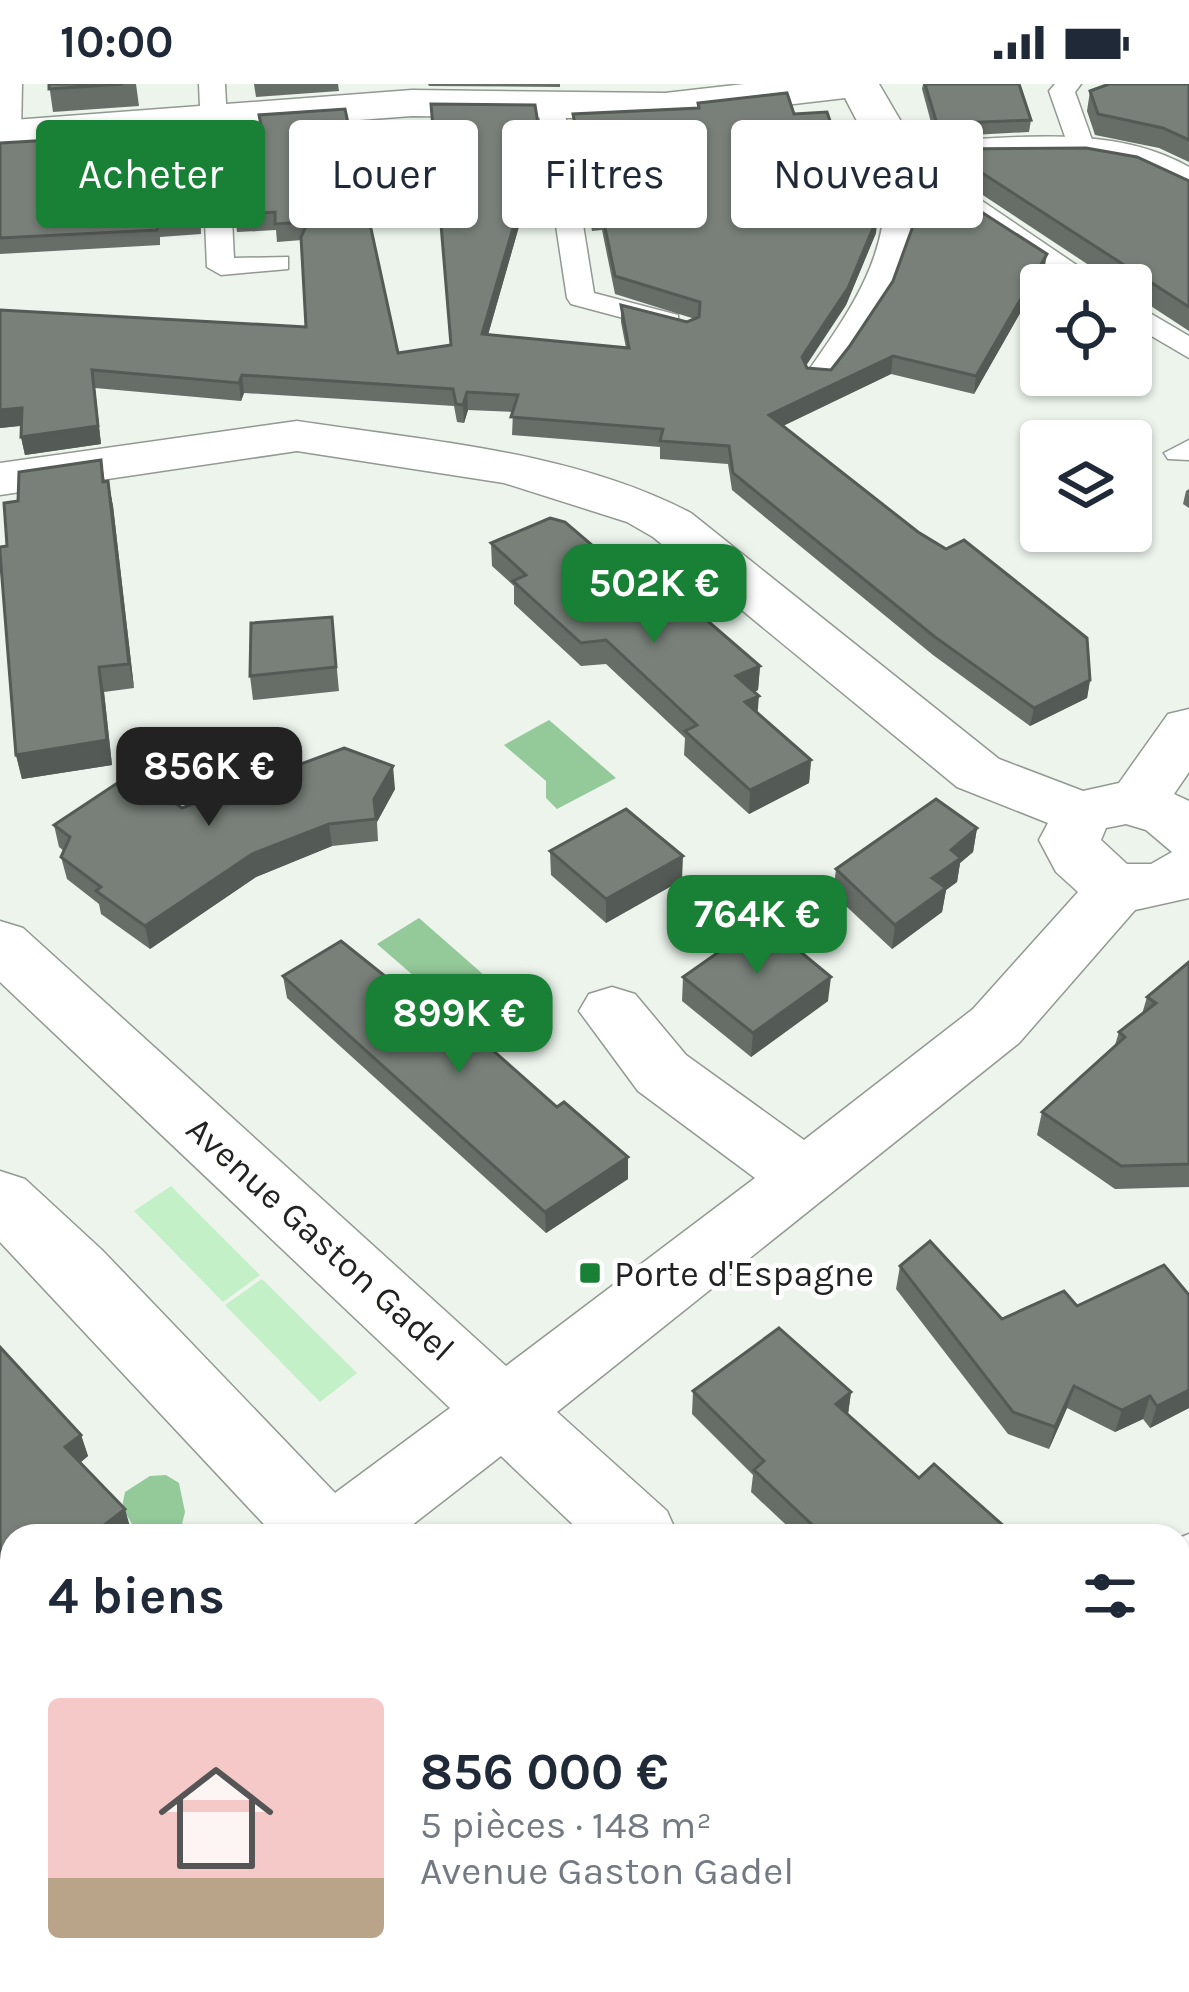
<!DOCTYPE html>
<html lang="fr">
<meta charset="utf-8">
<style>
:root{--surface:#fff;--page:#f2f2f3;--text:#1f2937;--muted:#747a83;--accent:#198135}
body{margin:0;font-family:Karla,sans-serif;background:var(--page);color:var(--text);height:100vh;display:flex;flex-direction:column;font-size:45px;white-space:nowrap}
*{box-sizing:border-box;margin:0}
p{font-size:39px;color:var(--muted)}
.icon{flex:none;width:66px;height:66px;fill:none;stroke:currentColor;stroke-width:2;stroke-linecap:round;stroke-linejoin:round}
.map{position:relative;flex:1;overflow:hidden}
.sheet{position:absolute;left:0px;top:1440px;width:1191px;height:468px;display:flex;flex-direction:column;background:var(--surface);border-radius:36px 36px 0 0;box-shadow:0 3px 9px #0004}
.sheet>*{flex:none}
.guide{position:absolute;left:36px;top:36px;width:1119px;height:108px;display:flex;gap:24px}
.fabs{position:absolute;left:1020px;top:180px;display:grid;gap:24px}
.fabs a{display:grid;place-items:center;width:132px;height:132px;border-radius:12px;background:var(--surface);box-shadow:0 3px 9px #0004;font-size:60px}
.price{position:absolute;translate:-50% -102px;padding:0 27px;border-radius:24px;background:var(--accent);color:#fff;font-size:39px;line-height:78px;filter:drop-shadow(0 3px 6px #0008)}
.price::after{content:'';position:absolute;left:50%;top:72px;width:36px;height:27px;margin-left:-18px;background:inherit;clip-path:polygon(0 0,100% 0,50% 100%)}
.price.selected{background:#222;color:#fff}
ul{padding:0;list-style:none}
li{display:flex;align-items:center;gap:36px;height:300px;padding:0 48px}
li span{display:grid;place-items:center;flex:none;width:336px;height:240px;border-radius:12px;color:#555}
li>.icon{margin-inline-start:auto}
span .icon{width:144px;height:144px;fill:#fffc;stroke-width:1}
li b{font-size:51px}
h2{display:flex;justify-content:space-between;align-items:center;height:144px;padding:0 48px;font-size:51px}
.tag{padding:0 42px;border-radius:12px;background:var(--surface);box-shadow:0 3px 9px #0004;font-size:42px;line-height:108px}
.tag.selected{background:var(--accent);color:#fff}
.status{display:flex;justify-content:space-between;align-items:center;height:84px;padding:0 60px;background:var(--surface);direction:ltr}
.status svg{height:33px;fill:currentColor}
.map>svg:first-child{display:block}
.green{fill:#c3f0c7}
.water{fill:#94c99a}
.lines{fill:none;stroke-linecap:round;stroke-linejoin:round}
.service-casing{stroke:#919992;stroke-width:3}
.minor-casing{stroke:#919992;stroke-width:3}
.service{fill:#fff;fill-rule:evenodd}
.minor{fill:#fff;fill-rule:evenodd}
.wall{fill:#676e68}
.shaded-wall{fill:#545a55}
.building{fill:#788079;stroke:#545a55;stroke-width:3}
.poi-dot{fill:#198135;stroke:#fff;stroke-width:4.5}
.labels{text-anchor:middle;stroke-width:10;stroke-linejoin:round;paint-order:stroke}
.street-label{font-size:36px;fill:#202320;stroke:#fff}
.poi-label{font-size:36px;fill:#202320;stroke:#fff;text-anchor:start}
</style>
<div class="status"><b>10:00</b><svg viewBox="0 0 49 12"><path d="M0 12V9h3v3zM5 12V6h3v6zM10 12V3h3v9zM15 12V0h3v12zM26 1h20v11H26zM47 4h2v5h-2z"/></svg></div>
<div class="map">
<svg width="1189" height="1908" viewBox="0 0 1189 1908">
<rect width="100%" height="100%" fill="#ecf4ec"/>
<g class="green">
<path d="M171,1102L260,1191L223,1218L134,1127Z"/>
<path d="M262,1195L357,1289L320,1318L225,1221Z"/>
</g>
<g class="water">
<path d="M549,636L616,694L557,725L546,714V697L504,661Z"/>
<path d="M419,834L493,899L472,912H437L377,860Z"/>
<path d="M166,1391L179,1399L185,1428L179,1452H139L122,1423L125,1408L150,1392Z"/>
</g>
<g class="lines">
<defs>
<g id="service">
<path d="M0,0H22L21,50L8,58L0,56Z"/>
<path d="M199,0H225L234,174L288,173V185L221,191L207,183Z"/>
<path d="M1055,0H1081L1075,8L1096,67L1092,73H1074L1070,67L1049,7Z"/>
<path d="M551,15L564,23L594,209L678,231V243L668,246L571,220L567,214L538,23Z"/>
<path d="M898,86L907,88L912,98L960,102L1106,201C1031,201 987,118 913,114C918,184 867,245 829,299H809L804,293C848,230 890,174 885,94Z"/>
<path d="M1131,218L1189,252V274L1131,240Z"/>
<path d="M1189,356V376L1168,375L1164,369Z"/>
</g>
<g id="minor">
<path d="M744,0H879L913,58C1002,56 1109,37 1189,83V116L1135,89L1083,80L880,81L845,14L665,35L412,32L0,63V37L412,6L665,9Z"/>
<path d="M297,337C428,357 572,367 691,429L999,675L1083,707L1119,699L1168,630L1189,625V688L1174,710L1189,717V814L1135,826L1019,959L557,1328L667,1427L678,1452H585L501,1372L398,1452H275L0,1158V1087L25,1095L102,1166L335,1409L450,1324L0,898V837L23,844L506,1282L755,1094L638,1007L579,927L589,910L612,903L635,910L686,971L804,1056L973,925L1078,808L1056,788L1039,756L1048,739L957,703L653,453L627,438L504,399L297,367L0,411V379ZM1126,740L1146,746L1172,768L1151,780H1127L1101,756L1106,744Z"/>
<path d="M1189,1450V1527L1179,1531V1454Z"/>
<path d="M12,1673V1759L0,1764V1678Z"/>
<path d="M689,1896H786L791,1908H694Z"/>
</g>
</defs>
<use href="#service" class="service-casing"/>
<use href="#minor" class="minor-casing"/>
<use href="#service" class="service"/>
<use href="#minor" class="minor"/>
</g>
<g class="wall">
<path d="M49,0H136L139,22L53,28Z"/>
<path d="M254,0H338L339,7L256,13Z"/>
<path d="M428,0H560V3L429,2Z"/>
<path d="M923,0H1019L1031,36L1029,48L935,53L922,5Z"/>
<path d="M1189,0V78L1159,64L1095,51L1087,27L1090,7Z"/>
<path d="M698,19L794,30L876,149L846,221L806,282L807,284L831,286L1044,187L974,310L891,290L783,342L1090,596L1087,614L1030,642L933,571L732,406L728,380L660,375V363L512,351L513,328L468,326L464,339L457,338L454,322L244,309L241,317L95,304L101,360L25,371L21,353V342L0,344V226L306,243L302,156L277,158L276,146L237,148L235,131L241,42L398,269L450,261L540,69L488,251L626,264L621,238V221L687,238L695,235L615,210L602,146L592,147L573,47V30L697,24Z"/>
<path d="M142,57L197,69L201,150L160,153V161L0,170V59Z"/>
<path d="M946,65L1189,97V247L1131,209V201H1119L963,98L947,96L944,85Z"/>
<path d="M101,376L105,398L108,397L113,422L134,604L104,608L112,681L22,695L16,671L7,462L18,417Z"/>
<path d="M1189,405V424L1183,420L1186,407Z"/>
<path d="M491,459L662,521L760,582L758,606L754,608L757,629L811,676L809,699L749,730L684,671L685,654L606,580L581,582L514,520V502L492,482Z"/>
<path d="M332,533L339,607L253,616L250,592Z"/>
<path d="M395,705L377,738L378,757L332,762L256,793L150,865L101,830L99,820L67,795L61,773L64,767L59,763L54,741L182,724Z"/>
<path d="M977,744L973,768L960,779L957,798L946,806L942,828L892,865L833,810L836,785Z"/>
<path d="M550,767L682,796L606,839L551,791Z"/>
<path d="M1189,878V1103L1115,1105L1037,1051L1042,1028L1115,961L1119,948L1142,930L1147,913Z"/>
<path d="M283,892L406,909L471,929V947L557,1023L628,1073V1095L546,1149L287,914Z"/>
<path d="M683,893L828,917L751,973L682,917Z"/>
<path d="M900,1182L1002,1235L1077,1222L1189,1324L1150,1344L1143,1335L1115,1348L1067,1324L1049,1365L1008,1350L896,1205Z"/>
<path d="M0,1263L81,1351L88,1372L80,1379L131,1446L124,1452H12V1526L0,1513Z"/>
<path d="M693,1307L851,1308L848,1330L919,1394L1015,1452H798L751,1408L753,1391L692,1330Z"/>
<path d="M1179,1762L1182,1797H1189V1870L1179,1869Z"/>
<path d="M1002,1896H1165L1163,1908H1001L999,1906Z"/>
</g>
<g class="shaded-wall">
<path d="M540,52V69L483,268L482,250Z"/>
<path d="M195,54L197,69L201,150L199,135Z"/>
<path d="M878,132L876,149L846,221L800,290L802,273Z"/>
<path d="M1047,170L1044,187L974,310L976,292Z"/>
<path d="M893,272L891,290L768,349L769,331Z"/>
<path d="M92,286L101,360L25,371L21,353Z"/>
<path d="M242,291L244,309L241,317L239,299Z"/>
<path d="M467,308L468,326L464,339L463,321Z"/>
<path d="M22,324L26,341L0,344V326Z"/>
<path d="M108,397L113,422L134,604L129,580Z"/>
<path d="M760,582L758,606L735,616L736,592Z"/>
<path d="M99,583L104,608L112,681L22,695L16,671Z"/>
<path d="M1090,596L1087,614L1030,642L1034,624Z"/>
<path d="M759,612L757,636L745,618Z"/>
<path d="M811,676L809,699L749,730L750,706Z"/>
<path d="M393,682L395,705L377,738L374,715Z"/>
<path d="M329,740L332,762L256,793L150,865L145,842L252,770Z"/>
<path d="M977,744L973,768L960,779L957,798L946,806L942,828L892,865L895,841L951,766Z"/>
<path d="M683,772L682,796L606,839V815Z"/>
<path d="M831,893L828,917L751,973L753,949Z"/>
<path d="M628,1073V1095L546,1149L545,1128Z"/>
<path d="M1074,1302L1067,1324L1049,1365L1055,1343Z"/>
<path d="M1189,1306V1324L1150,1344L1157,1322Z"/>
<path d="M851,1308L848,1330L836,1320Z"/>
<path d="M1150,1312L1143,1335L1115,1348L1122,1326Z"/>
<path d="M81,1351L88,1372L72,1385L65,1363Z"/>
<path d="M125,1425L131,1446L124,1452H90Z"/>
</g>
<g class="building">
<path d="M49,0H123L49,5Z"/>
<path d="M925,0H1019L1031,36L937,40Z"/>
<path d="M1109,0H1189V56L1163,44L1098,30L1090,7Z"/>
<path d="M787,9L794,30L827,28L862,130L878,132L848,204L802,273L807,284L831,286L849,263L893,197L917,131L958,113L1047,170L976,292L893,272L769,331L918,448L946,465L964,456L1087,554L1090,596L1034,624L935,553L733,389L729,362L660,357L663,345L511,333L518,311L467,308L463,321L456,320L453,305L242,291L239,299L92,286L98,342L21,353L22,324L0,326V226L306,243L301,153L308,138L275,140V128L235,131L231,50H241V42L261,41L259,31L345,25L398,269L451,261L431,20L535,21L540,52L482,250L629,264L621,221L687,238L699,233L700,218L615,192L602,129H592L573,30L699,24L698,19Z"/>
<path d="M140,42L141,57L195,54L199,135L158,137L157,146L0,154V59L51,56V49Z"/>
<path d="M1086,64L1137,73L1189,97V223L965,78L949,76L946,65Z"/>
<path d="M101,376L103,398L108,397L129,580L99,583L107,656L16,671L0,469V463L7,462L4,419L18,417L19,388Z"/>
<path d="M550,434L565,438L662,521L680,513L760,582L736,592L759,612L745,618L811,676L750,706L685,647L697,641L606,556L581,559L513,497L526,491L491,459Z"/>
<path d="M332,533L336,583L250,592L251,539Z"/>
<path d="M344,664L393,682L374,715L376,735L329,740L252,770L145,842L96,807L101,803L61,773L70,753L54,741L134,688L182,724Z"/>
<path d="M936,715L977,744L951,766L961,774L932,794L946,804L895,841L836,785Z"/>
<path d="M626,725L683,772L606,815L550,767Z"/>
<path d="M763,837L831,893L753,949L683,893Z"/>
<path d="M341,857L406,909L470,906V946L557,1023L564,1018L628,1073L545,1128L283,892Z"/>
<path d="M1189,878V1080L1121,1082L1042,1028L1125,953L1119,948L1156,919L1147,913Z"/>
<path d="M930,1157L1002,1235L1064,1207L1077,1222L1164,1181L1189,1211V1306L1157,1322L1150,1312L1122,1326L1074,1302L1055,1343L1013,1328L900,1182Z"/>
<path d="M779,1244L851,1308L836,1320L919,1394L934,1380L1015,1452H824L754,1386L764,1377L693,1307Z"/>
<path d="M0,1263L81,1351L65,1363L125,1425L90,1452H12V1512L10,1513L0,1501Z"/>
<path d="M1179,1762L1182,1797H1189V1852L1179,1851Z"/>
<path d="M76,1896H138L148,1908H63Z"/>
<path d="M447,1896H565L589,1908H440Z"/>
<path d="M1012,1896H1165L1166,1902L1160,1908H1024Z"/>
</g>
<rect class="poi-dot" x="578" y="1177" width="24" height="24" rx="6"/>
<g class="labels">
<g class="street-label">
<text transform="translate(321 1154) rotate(42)" y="13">Avenue Gaston Gadel</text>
</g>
<g class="poi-label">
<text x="614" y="1202">Porte d'Espagne</text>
</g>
</g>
</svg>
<div class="fabs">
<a><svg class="icon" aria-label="locate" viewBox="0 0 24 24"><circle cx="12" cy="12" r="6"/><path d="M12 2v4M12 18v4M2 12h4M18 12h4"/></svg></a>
<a><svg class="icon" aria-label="layers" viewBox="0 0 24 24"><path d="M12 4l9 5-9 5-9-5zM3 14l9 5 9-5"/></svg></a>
</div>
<b class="price" style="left:654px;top:562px">502K €</b>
<b class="price selected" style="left:209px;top:745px">856K €</b>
<b class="price" style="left:757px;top:893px">764K €</b>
<b class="price" style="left:459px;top:992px">899K €</b>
<div class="guide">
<a class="tag selected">Acheter</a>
<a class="tag">Louer</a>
<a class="tag">Filtres</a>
<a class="tag">Nouveau</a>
</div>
<section class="sheet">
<h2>4 biens<svg class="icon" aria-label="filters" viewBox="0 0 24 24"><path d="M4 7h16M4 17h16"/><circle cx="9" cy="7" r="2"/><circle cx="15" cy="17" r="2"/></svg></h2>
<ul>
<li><span style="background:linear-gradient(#f6c9c9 75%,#b9a48a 0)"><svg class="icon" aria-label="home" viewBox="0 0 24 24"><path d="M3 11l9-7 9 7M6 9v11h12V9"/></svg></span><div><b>856 000 €</b><p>5 pièces · 148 m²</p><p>Avenue Gaston Gadel</p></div></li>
</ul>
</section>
</div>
